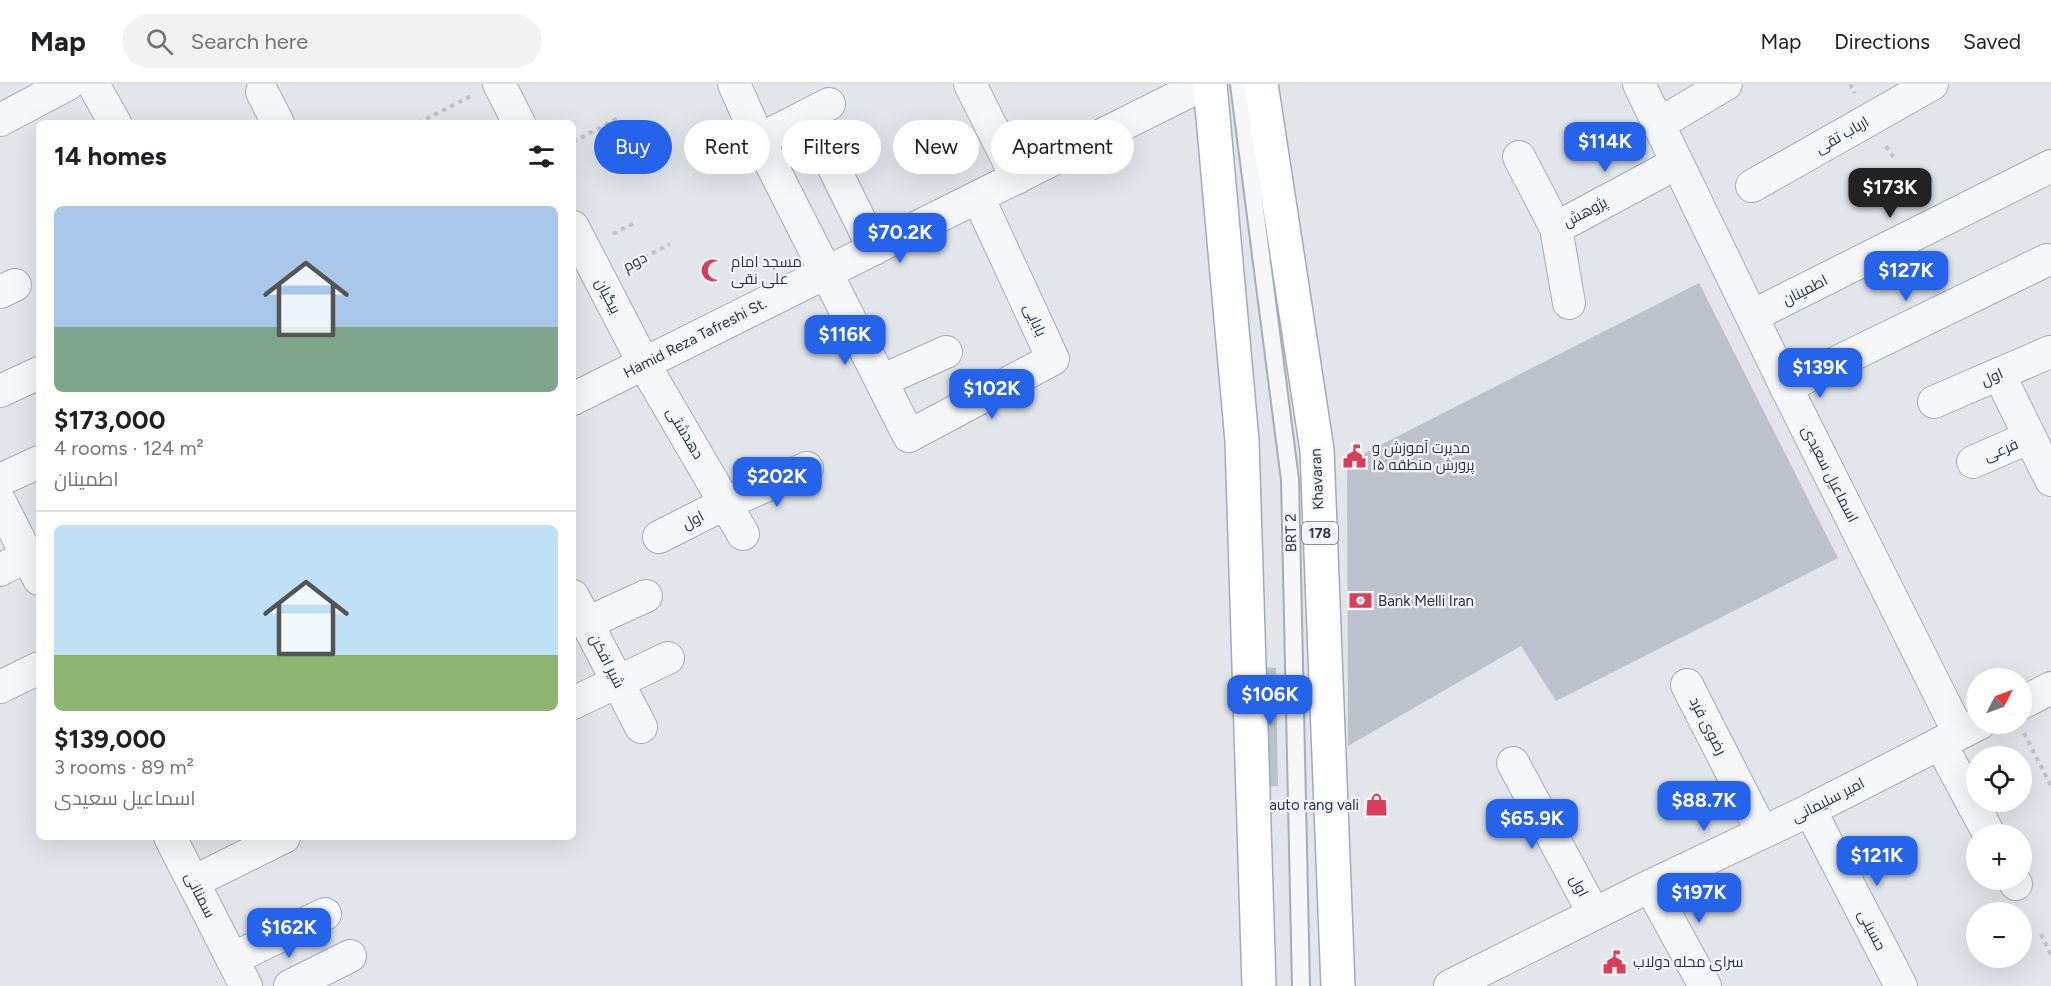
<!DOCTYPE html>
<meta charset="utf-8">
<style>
:root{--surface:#fff;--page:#f2f2f2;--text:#202124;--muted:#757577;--line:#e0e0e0;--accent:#2563eb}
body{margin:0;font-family:Figtree,Cairo,sans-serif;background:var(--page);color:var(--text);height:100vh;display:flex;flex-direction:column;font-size:22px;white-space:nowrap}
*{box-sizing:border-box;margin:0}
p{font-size:20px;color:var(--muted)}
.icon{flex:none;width:33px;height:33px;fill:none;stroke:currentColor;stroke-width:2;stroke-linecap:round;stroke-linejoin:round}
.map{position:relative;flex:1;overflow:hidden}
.panel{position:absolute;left:36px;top:36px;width:540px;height:720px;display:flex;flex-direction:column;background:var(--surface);border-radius:9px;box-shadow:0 6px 24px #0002}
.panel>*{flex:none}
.banner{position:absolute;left:594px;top:36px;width:570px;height:54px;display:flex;gap:12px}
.needle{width:39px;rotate:48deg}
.buttons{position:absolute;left:1966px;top:584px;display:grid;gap:12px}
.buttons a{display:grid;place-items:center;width:66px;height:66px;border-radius:50%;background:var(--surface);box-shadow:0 6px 24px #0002;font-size:30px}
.price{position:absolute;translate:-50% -51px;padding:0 14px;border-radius:12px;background:var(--accent);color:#fff;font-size:20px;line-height:39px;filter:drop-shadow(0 2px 3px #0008)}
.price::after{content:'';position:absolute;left:50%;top:36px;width:18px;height:14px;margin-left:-9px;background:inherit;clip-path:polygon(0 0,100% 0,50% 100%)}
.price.on{background:#222;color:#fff}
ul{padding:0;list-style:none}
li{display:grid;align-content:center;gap:12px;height:318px;padding:0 18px}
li+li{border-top:2px solid var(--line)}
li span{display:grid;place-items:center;height:186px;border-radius:9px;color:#555}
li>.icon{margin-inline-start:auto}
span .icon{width:108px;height:108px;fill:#fffc;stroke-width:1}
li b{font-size:26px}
h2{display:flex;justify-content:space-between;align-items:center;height:72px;padding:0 18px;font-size:26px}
.tag{padding:0 21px;border-radius:27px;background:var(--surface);box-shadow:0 6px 24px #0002;font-size:21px;line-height:54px}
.tag.on{background:var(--accent);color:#fff}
header{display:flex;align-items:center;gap:36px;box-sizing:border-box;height:84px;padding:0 30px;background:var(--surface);border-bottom:2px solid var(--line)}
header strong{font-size:28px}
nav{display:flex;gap:33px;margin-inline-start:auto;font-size:21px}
.search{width:420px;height:54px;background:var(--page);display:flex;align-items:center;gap:15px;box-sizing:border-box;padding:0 21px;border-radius:33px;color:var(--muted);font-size:22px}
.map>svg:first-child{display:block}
.building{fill:#bbc2cc}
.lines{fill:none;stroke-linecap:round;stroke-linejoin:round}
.lane-casing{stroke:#a6adb6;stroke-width:20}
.street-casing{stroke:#a6adb6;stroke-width:34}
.primary-casing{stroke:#a0aab8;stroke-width:36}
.path{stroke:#c0c4ca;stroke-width:4;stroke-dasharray:4.5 4.5;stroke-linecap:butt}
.lane{stroke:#f5f7f9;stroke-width:16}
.street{stroke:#f5f7f9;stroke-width:32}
.primary{stroke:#fff;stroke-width:33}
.labels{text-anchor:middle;stroke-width:4.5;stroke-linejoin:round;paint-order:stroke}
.shield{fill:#f2f5f8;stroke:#656e7b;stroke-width:1.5}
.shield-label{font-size:14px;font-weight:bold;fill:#283445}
.street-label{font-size:15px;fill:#283445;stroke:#f2f5f8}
.poi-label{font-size:15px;fill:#283445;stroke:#f2f5f8;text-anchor:start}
</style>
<header>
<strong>Map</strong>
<div class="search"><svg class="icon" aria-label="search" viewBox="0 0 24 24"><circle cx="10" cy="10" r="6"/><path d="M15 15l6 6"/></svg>Search here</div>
<nav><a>Map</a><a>Directions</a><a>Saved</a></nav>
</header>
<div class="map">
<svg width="2051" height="902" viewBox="0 0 2051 902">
<rect width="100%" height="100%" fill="#e2e6eb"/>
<g class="building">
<path d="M1699,199L1838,474L1556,617L1521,562L1348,662L1347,378Z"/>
<path d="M1261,583L1276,584L1278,702L1264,703Z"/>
</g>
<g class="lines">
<defs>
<path id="lane" d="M1239,0L1290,396L1301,902"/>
<g id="street">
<path d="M93,0L115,39"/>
<path d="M499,0L519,39"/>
<path d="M734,0L759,56L909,352L1053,275L978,113"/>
<path d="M970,0L1017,94"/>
<path d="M1639,0L1786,303L1959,649"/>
<path d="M262,8L278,39"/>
<path d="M0,36L68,0"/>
<path d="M1659,40L1726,0"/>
<path d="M759,56L829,20"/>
<path d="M1519,73L1556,144L1569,219"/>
<path d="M834,84L874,165"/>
<path d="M1752,102L1932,0"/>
<path d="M573,143L644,280L743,450"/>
<path d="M1556,144L1677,79"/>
<path d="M0,208L15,201"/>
<path d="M1752,232L2051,82"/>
<path d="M1999,290L2051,396"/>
<path d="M881,297L946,268"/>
<path d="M1786,303L2047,176"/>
<path d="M0,307L39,289"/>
<path d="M573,315L1204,0"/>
<path d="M1934,318L2050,268"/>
<path d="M1973,378L2030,353"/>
<path d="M0,396L39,378"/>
<path d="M0,418L39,495"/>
<path d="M659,453L726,419L807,384"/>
<path d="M0,486L27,472"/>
<path d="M573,512L641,643"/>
<path d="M587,539L646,512"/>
<path d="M1687,601L1762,748"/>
<path d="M0,603L39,584"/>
<path d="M573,619L668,574"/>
<path d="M2022,619L2051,604"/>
<path d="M1940,659L1989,750"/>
<path d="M1513,679L1594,830"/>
<path d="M1810,726L1901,902"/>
<path d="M170,753L246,902"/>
<path d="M2013,795L2016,800"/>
<path d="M193,798L284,753"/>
<path d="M1650,802L1705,902"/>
<path d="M232,875L325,830"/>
<path d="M290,902L350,872"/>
<path d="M1450,902L1650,802L1810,726L1980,639"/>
</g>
<g id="primary">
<path d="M1210,0L1242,357L1259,902"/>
<path d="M1261,0L1317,366L1338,902"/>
</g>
</defs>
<use href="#lane" class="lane-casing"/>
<use href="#street" class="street-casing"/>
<use href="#primary" class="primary-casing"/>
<g class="path">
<path d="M1850,0L1855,9"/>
<path d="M418,39L471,12"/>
<path d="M573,58L618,34"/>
<path d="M1886,62L1894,74"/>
<path d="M613,150L636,138"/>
<path d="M628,182L670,160"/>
<path d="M2024,649L2051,702"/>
<path d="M2041,850L2051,871"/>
</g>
<use href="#lane" class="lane"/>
<use href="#street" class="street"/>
<use href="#primary" class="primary"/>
</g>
<defs>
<symbol id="mosque-bare" viewBox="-9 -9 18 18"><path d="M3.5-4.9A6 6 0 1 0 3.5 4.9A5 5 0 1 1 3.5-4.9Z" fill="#d93e5b" stroke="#f2f5f8" stroke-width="2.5" paint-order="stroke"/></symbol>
<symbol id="civic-bare" viewBox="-9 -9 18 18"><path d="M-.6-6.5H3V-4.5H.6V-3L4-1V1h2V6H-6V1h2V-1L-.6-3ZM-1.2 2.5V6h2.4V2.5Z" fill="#d93e5b" stroke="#f2f5f8" stroke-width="2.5" paint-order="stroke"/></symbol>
<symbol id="bank-bare" viewBox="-9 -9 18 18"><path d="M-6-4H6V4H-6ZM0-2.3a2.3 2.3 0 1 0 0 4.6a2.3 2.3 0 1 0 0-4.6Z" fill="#d93e5b" stroke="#f2f5f8" stroke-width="2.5" paint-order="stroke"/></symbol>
<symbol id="shop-bare" viewBox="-9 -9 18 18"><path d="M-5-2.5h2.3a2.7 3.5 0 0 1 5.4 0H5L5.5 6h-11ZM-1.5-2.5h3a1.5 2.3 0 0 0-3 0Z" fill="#d93e5b" stroke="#f2f5f8" stroke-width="2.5" paint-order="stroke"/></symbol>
</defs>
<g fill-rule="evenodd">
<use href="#mosque-bare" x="696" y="170" width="33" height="33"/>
<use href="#civic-bare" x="1338" y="356" width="33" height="33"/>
<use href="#bank-bare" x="1344" y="500" width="33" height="33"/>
<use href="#shop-bare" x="1360" y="704" width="33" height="33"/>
<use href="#civic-bare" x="1598" y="862" width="33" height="33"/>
</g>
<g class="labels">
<rect class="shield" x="1302" y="438" width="36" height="22" rx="4.5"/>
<g class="shield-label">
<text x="1320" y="454">178</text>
</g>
<g class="street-label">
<text transform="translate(1842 51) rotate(-30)" y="5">ارباب تقی</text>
<text transform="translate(1585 128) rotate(-28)" y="5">پژوهش</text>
<text transform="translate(635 178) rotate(-27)" y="5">دوم</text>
<text transform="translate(1805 206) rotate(-27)" y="5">اطمینان</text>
<text transform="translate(608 212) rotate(62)" y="5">بیگیان</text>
<text transform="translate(1035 236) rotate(65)" y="5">بابایی</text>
<text transform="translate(695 254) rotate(-27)" y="5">Hamid Reza Tafreshi St.</text>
<text transform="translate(1992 293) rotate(-23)" y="5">اول</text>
<text transform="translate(685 349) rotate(59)" y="5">دهدشتی</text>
<text transform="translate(2001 366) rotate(-23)" y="5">فرعی</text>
<text transform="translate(1830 390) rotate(63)" y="5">اسماعیل سعیدی</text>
<text transform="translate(1317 395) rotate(-93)" y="5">Khavaran</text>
<text transform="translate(693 436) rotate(-27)" y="5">اول</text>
<text transform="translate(1291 449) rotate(-91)" y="5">BRT 2</text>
<text transform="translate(607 577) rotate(63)" y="5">شیر افکن</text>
<text transform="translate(1708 642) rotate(63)" y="5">رضوی فرد</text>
<text transform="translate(1828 716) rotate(-27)" y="5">امیر سلیمانی</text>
<text transform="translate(1579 802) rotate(62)" y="5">اول</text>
<text transform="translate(200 811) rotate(63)" y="5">سمنانی</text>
<text transform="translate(1872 846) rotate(63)" y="5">حسینی</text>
</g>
<g class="poi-label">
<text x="731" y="183">مسجد امام<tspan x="731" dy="17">علی نقی</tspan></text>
<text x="1372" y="369">مدیرت آموزش و<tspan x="1372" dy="17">پرورش منطقه ۱۵</tspan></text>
<text x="1378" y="522">Bank Melli Iran</text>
<text x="1359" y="726" text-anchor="end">auto rang vali</text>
<text x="1633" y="883">سرای محله دولاب</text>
</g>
</g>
</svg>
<div class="buttons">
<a><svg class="needle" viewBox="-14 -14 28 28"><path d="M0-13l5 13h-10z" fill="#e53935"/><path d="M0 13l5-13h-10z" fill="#757577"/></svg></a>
<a><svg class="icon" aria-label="locate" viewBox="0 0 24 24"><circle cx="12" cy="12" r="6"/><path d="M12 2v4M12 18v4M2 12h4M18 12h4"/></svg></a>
<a>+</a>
<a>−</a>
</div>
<b class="price" style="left:1605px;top:89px">$114K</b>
<b class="price on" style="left:1890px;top:135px">$173K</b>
<b class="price" style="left:900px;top:180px">$70.2K</b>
<b class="price" style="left:1906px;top:218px">$127K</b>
<b class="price" style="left:845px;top:282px">$116K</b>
<b class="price" style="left:1820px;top:315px">$139K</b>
<b class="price" style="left:992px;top:336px">$102K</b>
<b class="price" style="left:777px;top:424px">$202K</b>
<b class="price" style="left:1270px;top:642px">$106K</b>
<b class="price" style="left:1704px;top:748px">$88.7K</b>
<b class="price" style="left:1532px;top:766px">$65.9K</b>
<b class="price" style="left:1877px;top:803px">$121K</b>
<b class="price" style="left:1699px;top:840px">$197K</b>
<b class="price" style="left:289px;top:875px">$162K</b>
<div class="banner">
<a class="tag on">Buy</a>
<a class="tag">Rent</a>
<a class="tag">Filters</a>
<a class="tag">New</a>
<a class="tag">Apartment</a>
</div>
<section class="panel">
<h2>14 homes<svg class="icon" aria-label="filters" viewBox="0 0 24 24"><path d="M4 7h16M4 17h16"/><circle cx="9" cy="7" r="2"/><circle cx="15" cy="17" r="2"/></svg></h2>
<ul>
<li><span style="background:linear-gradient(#a9c7e8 65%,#7fa58c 0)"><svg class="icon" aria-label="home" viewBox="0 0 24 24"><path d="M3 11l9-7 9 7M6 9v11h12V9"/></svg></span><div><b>$173,000</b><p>4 rooms · 124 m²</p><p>اطمینان</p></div></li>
<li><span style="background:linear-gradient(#bfe0f5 70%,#8fb573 0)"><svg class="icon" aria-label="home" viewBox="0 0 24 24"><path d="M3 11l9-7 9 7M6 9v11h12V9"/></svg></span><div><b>$139,000</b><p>3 rooms · 89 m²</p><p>اسماعیل سعیدی</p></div></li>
</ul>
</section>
</div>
